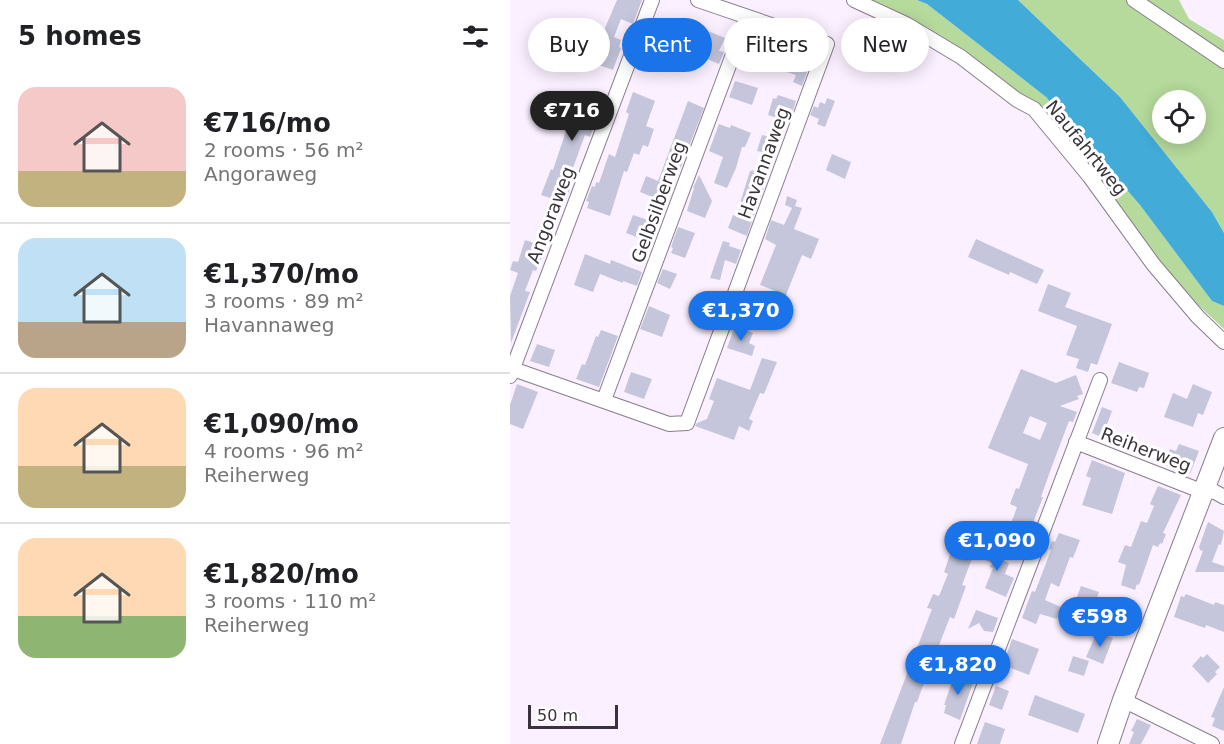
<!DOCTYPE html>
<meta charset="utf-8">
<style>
:root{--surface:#fff;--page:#f2f2f2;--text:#202124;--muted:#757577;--line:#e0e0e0;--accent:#1a73e8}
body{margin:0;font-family:"DejaVu Sans",sans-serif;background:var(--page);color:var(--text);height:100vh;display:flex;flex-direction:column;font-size:22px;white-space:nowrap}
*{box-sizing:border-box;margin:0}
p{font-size:20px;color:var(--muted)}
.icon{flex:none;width:33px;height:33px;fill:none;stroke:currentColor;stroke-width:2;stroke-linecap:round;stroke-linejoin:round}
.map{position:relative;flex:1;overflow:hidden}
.drawer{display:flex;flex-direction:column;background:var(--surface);width:510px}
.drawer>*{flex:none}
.banner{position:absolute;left:18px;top:18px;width:570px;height:54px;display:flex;gap:12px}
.controls{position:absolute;left:642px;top:90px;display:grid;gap:12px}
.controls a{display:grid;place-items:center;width:54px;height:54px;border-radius:50%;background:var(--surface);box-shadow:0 3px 15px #0003;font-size:30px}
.scale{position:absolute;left:18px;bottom:15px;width:90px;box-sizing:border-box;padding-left:6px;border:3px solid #38333a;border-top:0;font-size:16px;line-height:21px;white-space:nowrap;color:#38333a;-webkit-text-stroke:4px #fff;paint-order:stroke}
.price{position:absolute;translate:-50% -51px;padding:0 14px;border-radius:21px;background:var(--accent);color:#fff;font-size:20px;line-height:39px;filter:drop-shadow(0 2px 3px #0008)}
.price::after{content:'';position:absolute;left:50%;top:36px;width:18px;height:14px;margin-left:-9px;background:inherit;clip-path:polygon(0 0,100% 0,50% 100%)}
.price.selected{background:#222;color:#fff}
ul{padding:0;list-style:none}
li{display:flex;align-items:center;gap:18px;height:150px;padding:0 18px}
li+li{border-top:2px solid var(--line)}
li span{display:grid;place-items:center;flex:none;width:168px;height:120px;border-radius:18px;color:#555}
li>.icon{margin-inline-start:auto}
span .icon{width:72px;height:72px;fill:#fffc;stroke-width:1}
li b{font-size:26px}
h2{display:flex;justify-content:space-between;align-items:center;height:72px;padding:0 18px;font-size:26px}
.tag{padding:0 21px;border-radius:27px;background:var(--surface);box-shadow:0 3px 15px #0003;font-size:21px;line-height:54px}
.tag.selected{background:var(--accent);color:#fff}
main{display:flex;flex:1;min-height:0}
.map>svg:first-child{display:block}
.green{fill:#b5da9b;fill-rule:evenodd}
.water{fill:#42abd8}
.building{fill:#c5c6db;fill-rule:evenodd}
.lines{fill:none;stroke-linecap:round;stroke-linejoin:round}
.minor-casing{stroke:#887c8d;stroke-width:16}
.secondary-casing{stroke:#887c8d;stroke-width:22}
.minor{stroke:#fff;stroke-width:14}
.secondary{stroke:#fff;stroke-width:20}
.labels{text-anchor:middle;stroke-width:6;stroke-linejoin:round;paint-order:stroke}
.street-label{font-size:18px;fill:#38333a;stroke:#fff}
</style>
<main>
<section class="drawer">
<h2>5 homes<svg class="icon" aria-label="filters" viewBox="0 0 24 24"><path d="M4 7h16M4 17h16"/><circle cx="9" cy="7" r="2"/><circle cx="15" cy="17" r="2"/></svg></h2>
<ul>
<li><span style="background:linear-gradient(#f6c9c9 70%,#c2b280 0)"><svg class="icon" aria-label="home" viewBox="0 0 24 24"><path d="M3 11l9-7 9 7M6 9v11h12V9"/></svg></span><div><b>€716/mo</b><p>2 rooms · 56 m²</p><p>Angoraweg</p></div></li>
<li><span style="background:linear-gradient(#bfe0f5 70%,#b9a48a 0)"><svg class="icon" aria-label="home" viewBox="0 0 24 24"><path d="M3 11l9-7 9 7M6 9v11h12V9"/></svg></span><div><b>€1,370/mo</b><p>3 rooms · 89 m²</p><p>Havannaweg</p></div></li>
<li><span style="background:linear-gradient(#ffd9b3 65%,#c2b280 0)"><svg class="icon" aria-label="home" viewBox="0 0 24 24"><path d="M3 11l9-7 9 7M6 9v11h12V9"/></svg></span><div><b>€1,090/mo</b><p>4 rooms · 96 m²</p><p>Reiherweg</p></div></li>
<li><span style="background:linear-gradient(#ffd9b3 65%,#8fb573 0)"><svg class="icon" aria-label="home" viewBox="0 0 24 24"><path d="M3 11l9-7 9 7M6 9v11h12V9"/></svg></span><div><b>€1,820/mo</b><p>3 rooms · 110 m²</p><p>Reiherweg</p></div></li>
</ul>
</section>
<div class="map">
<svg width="714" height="744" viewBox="0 0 714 744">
<rect width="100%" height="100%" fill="#fbf0ff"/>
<g class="green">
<path d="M351,0H407L417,4L536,97L630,205L702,301L714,306V329L672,290L578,164L526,104Z"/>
<path d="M508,0H669L679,19L714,40V233L702,212L610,97ZM652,100H686V134H652Z"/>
</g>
<path class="water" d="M407,0H508L610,97L702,212L714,233V306L702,301L630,205L536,97L417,4Z"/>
<g class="building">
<path d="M107,0H132L123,24L111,19L104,37L111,40L109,47L111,48L103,70L83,63L85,57L79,55L87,33L92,35Z"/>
<path d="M146,27L187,44L193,29L215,38L209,51L214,52L209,64L174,49L168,64L137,52Z"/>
<path d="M237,44L256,52L249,69L230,62Z"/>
<path d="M275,54L301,61L292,86L283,82L286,75L270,70Z"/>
<path d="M225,81L248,88L242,105L219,97Z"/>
<path d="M58,91L73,96L75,91L94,99L80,137L75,135L60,176L64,178L55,203L31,195L41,169L43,170L62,113L50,109Z"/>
<path d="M123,92L145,101L136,126L144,129L138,147L133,145L129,155L124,153L117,172L114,171L100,216L77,208L79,202L76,201L82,186L85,187L86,182L89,183L99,154L105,157L119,114L116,112Z"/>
<path d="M268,95L286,101L279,122L258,115L263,98L266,99Z"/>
<path d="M317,98L325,101L315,127L307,124L309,119L300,115L304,106L308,108L310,102L315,104Z"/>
<path d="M178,101L194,108L169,172L163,170L150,200L130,192L136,176L148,181Z"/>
<path d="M209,124L220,128L221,125L241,133L235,147H232L226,168L217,188L204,183L213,157L199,151Z"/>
<path d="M252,135L270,139L237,236L218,228L223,215L226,216L240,171L250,169L257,153L247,151Z"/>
<path d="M322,154L341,162L335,179L316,170Z"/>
<path d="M189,175L202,201L195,218L177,211L184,188H183Z"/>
<path d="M277,196L287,200L285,206L292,208L284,229L309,239L301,259L292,255L276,295L250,285L266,245L255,239L261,220L274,225L282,208L275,205Z"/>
<path d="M123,215L138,220L132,239L116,233Z"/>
<path d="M168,227L185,233L175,258L161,253L163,248L161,247Z"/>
<path d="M466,239L534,270L527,284L500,272L499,275L458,257Z"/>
<path d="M15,240L36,247L26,271L23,270L15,291L20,292L1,343L0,296L8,273L0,270L3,261L8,262Z"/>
<path d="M213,241L220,243L219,246L231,250L226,264L215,260L210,280L200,278Z"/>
<path d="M75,254L100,264L101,260L132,272L127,286L113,281V283L90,274L83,292L64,285Z"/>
<path d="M153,269L167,274L160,289L147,283Z"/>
<path d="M538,284L561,293L555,307L602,324L587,365L581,363L578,372L566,368L569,359L556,355L567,326L528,311Z"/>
<path d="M139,306L160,315L152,337L130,329Z"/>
<path d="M225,326L243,333L239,343L245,346L242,356L217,348Z"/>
<path d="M91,330L108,336L89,387L66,379L72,364L75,365L86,336L88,337Z"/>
<path d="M27,344L45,350L39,367L20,361Z"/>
<path d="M252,358L267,362L254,394L250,393L239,419L243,421L239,431L229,426L224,440L185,426L187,423L197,419L204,401L199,399L207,378L240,390Z"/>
<path d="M609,362L639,373L634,388L629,387L627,392L601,383Z"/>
<path d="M511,369L546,383L566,375L573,394L567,396L569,399L550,406L567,412L563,422L559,421L542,466L531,497H533L514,546L495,540L507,507L500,504L506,488L509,489L518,464L478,448ZM520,416L537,423L530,440L513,433Z"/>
<path d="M121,372L142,379L134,399L114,392Z"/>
<path d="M7,384L28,392L13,429L0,424V405Z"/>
<path d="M683,384L702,392L693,415L688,413L683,427L654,417L663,393L677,399Z"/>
<path d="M592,407L602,411L596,427L616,437L612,446L582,433Z"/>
<path d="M669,444L689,451L680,474L654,465L660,449L666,451Z"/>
<path d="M582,460L615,473L602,514L572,505L581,478L576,476Z"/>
<path d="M648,486L671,495L653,533L656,534L652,544L650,543L648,547L643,545L629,585L627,584L625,590L611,585L616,565L608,562L615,545L621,547L631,521L637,523L644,506L640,504Z"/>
<path d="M698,522L714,531L711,545L709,544L702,562L714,566V572H685L693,551L690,550L689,547Z"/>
<path d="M549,533L570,540L563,558L560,557L549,587L541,583L535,600L551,607L547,619L530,614L526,624L512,618L522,591L525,592L541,550L539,549L542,541L545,542Z"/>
<path d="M473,544L489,551L487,558L499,563L495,574L504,578L496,597L475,588L483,568L480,567L482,563L468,557Z"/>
<path d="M442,549L463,556L452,585L456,586L444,619L440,617L424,658L422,657L416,675H417L407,702H405L391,744H370L422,609L417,608L423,594L429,596L438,574L434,572Z"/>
<path d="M571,586L589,592L581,614L563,608Z"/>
<path d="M676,594L704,605L705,602L714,605V632L696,625L695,628L664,617L671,596L674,597Z"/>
<path d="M466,610L488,618L483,632L474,631L469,623L458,629Z"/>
<path d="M587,632L603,638L593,664L576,657Z"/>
<path d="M502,639L529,649L519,675L493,665Z"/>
<path d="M697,654L710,667L705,672L707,674L698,683L682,666L691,656L693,658Z"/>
<path d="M563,656L579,661L574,676L558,671Z"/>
<path d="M445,673L464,680L450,720L434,713L436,705H434Z"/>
<path d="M486,686L499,691L492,710L479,705Z"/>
<path d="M714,687V731L702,726L705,718L701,717Z"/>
<path d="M525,695L575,714L568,733L518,715Z"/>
<path d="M627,719L641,725L631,744H619L624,732L621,731Z"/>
<path d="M475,722L495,729L490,744H467Z"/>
</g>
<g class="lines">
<defs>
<g id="minor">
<path d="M344,0L396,24L451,57L507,100L524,109L580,177L643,264L688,317L714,342"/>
<path d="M624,0L714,61"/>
<path d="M3,369L159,424L177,423L317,44L188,0"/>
<path d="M0,376L142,0"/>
<path d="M94,400L237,17"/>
<path d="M566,442L686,489L705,492L714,497"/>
<path d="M613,700L702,744"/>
<path d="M452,744L590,380"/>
</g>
<path id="secondary" d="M598,744L613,700L714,438"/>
</defs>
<use href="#minor" class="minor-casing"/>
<use href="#secondary" class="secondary-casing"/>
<use href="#minor" class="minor"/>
<use href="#secondary" class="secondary"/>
</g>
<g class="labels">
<g class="street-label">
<text transform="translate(576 148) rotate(51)" y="6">Naufahrtweg</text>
<text transform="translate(254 163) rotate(-70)" y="6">Havannaweg</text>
<text transform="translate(149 202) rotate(-70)" y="6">Gelbsilberweg</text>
<text transform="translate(41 215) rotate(-69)" y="6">Angoraweg</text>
<text transform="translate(636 450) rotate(21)" y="6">Reiherweg</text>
</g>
</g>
</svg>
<div class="controls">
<a><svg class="icon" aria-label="locate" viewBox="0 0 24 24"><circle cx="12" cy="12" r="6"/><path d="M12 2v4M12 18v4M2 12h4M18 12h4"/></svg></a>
</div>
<div class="scale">50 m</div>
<b class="price selected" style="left:62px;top:142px">€716</b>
<b class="price" style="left:231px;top:342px">€1,370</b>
<b class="price" style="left:487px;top:572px">€1,090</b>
<b class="price" style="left:590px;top:648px">€598</b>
<b class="price" style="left:448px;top:696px">€1,820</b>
<div class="banner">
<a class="tag">Buy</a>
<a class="tag selected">Rent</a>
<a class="tag">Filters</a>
<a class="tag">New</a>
</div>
</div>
</main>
